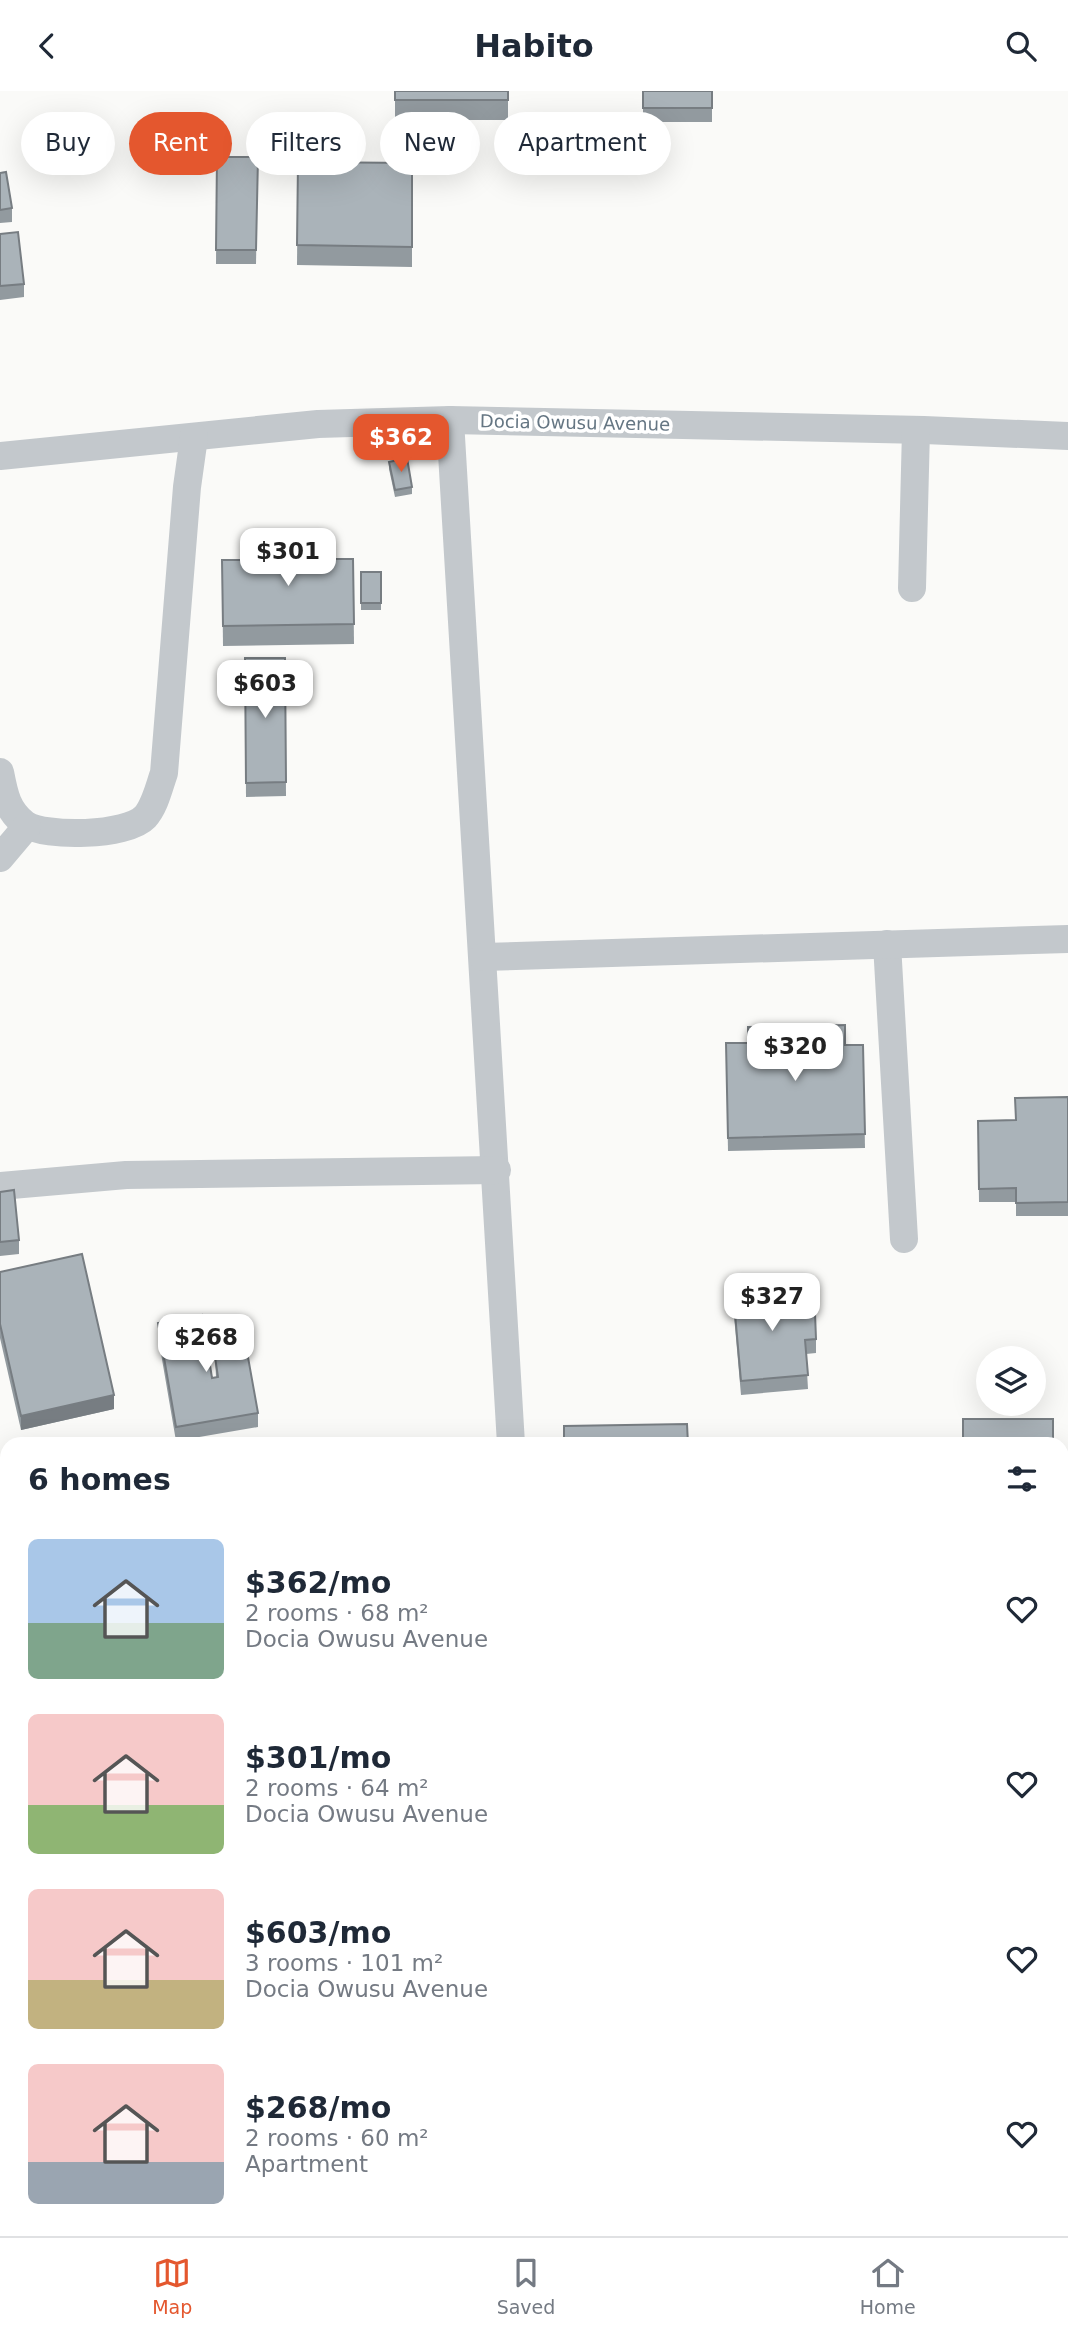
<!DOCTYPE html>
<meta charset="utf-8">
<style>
:root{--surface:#fff;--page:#f6f6f7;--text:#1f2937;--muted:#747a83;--line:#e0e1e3;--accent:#e4572e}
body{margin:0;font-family:"DejaVu Sans",sans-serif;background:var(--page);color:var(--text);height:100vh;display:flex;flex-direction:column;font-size:26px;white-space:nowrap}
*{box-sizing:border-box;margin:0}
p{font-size:23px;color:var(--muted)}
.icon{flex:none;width:38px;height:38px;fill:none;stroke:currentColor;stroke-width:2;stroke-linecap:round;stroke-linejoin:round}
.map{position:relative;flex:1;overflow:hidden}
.drawer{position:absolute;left:0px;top:1346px;width:1069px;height:800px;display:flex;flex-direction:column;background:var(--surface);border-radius:21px 21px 0 0;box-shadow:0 7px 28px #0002}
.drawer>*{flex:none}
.hud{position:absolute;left:21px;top:21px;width:700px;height:63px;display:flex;gap:14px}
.fabs{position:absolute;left:976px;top:1255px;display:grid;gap:14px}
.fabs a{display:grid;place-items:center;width:70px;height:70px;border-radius:50%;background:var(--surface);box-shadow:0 7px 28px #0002;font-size:35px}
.price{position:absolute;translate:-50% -60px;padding:0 16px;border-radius:14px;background:#fff;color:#222;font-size:23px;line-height:46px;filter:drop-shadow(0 2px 4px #0008)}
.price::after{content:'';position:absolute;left:50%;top:42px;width:21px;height:16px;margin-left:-10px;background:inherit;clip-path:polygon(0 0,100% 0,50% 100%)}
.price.on{background:var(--accent);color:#fff}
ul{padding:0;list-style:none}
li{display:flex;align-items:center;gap:21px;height:175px;padding:0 28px}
li span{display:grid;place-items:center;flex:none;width:196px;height:140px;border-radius:10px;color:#555}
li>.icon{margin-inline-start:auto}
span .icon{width:84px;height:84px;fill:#fffc;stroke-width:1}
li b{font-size:30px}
h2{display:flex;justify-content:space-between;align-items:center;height:84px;padding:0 28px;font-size:30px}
.tag{padding:0 24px;border-radius:32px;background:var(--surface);box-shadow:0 7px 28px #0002;font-size:24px;line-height:63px}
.tag.on{background:var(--accent);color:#fff}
header{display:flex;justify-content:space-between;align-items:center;height:91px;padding:0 28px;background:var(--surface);font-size:32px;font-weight:700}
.tabs{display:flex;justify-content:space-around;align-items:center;height:98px;border-top:2px solid var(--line);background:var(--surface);font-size:19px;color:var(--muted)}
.tabs a{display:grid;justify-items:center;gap:4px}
.tabs .on{color:var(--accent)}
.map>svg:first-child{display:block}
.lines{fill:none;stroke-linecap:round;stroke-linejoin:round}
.minor{stroke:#c3c8cc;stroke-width:28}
.wall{fill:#929a9f}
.shaded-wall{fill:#777d82}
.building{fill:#aab3b9;stroke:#777d82;stroke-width:2}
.labels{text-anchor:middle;stroke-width:7;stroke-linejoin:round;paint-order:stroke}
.street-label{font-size:18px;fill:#657683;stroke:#fff}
</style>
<header><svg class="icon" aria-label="back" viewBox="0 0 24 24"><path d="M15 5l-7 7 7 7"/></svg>Habito<svg class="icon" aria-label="search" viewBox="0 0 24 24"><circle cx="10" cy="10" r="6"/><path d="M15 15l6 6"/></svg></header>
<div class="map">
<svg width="1068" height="2145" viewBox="0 0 1068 2145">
<rect width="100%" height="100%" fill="#fafaf8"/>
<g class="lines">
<g class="minor">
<path d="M450,329L511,1353"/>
<path d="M0,365L318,333L450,329L924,339L1068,345"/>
<path d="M912,497L916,339"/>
<path d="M0,681C4,702 7,720 25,733C45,747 127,745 145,726C155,715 159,696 164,682L187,396L194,346"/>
<path d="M0,767L27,735"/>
<path d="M887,853L904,1148"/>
<path d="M483,866L1068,848"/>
<path d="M0,1095L126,1084L497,1079"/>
<path d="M1062,1633L1068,1632"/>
<path d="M0,1674L7,1673"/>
<path d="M133,2138L135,2145"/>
</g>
</g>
<g class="wall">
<rect x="395" y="0" width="113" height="29"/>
<rect x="643" y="0" width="69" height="31"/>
<path d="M217,66H258L256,173H216Z"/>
<path d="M298,71L412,72V176L297,174Z"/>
<path d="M0,82L12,117V131L0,132Z"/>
<path d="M0,143L24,193V206L0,209Z"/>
<path d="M389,371L412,396V403L395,406L389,378Z"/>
<path d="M353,468L354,553L223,555L222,469Z"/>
<rect x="361" y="481" width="20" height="38"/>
<path d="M245,567H285L286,705L246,706Z"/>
<path d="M726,952L863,954L865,1057L728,1060Z"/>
<path d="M1068,1006V1125H1016V1111H979L978,1030L1015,1029Z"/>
<path d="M0,1101L19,1149V1163L0,1165Z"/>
<path d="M0,1181L114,1318L21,1339L0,1247Z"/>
<path d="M733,1200L799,1223L816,1248V1262L806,1263L808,1298L741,1304L733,1213Z"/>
<path d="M158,1232L212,1287L216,1286L215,1266L258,1322V1336L176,1350L158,1245Z"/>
<rect x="0" y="1372" width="7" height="77"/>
<path d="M250,2138H346L348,2145H250Z"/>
<path d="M435,2138H497L500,2145H439Z"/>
</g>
<g class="shaded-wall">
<path d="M114,1304V1318L21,1339V1325Z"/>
<path d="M5,2131H7V2138H16V2145H5Z"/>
</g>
<g class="building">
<rect x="395" y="0" width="113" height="9"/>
<rect x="643" y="0" width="69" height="17"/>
<path d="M217,66H258L256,159H216Z"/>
<path d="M298,71L412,72V156L297,154Z"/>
<path d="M6,81L12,117L0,119V82Z"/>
<path d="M18,141L24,193L0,195V143Z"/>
<path d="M407,367L412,396L395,399L389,371Z"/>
<path d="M333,457V468H353L354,533L223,535L222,469H242V458Z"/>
<rect x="361" y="481" width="20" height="31"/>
<path d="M245,567H285L286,691L246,692Z"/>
<path d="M845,934V954H863L865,1043L728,1047L726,952H748V936Z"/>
<path d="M1068,1006V1111L1016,1112V1097L979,1098L978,1030L1016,1029L1015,1007Z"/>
<path d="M14,1099L19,1149L0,1151V1101Z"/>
<path d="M82,1163L114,1304L21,1325L0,1233V1181Z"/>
<path d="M797,1195L799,1223L815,1222L816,1248L805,1249L808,1284L741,1290L733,1200Z"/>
<path d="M202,1224L212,1287L218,1286L215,1266L219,1245L228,1240L239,1243L246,1255L258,1322L176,1336L158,1232Z"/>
<rect x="963" y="1328" width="90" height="25"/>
<path d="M687,1333L688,1353H564V1335Z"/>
<rect x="0" y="1372" width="7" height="57"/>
<path d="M4,2072L7,2086V2131H5L8,2145H0V2073Z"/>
<path d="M251,2138H346L348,2145H254Z"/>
<path d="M446,2138H497L500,2145H449Z"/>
<path d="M660,2138H664L665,2145H631Z"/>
<path d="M987,2139L989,2145H976Z"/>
</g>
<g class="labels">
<g class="street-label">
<text transform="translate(575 332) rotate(1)" y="6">Docia Owusu Avenue</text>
</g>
</g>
</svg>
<div class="fabs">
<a><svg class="icon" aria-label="layers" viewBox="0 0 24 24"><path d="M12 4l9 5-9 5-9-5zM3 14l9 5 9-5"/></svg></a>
</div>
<b class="price on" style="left:401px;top:383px">$362</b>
<b class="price" style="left:288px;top:497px">$301</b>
<b class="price" style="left:265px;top:629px">$603</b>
<b class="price" style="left:795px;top:992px">$320</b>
<b class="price" style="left:772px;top:1242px">$327</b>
<b class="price" style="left:206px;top:1283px">$268</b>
<div class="hud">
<a class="tag">Buy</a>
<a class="tag on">Rent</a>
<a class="tag">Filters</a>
<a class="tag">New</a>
<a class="tag">Apartment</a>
</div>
<section class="drawer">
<h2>6 homes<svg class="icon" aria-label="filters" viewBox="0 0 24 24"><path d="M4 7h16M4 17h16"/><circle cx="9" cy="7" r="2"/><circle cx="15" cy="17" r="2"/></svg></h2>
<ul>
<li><span style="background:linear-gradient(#a9c7e8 60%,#7fa58c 0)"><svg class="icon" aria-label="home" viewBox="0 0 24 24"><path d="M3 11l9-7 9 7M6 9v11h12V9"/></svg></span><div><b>$362/mo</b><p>2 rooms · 68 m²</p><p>Docia Owusu Avenue</p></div><svg class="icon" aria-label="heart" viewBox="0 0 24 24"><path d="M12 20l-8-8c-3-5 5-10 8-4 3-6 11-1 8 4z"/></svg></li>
<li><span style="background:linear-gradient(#f6c9c9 65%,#8fb573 0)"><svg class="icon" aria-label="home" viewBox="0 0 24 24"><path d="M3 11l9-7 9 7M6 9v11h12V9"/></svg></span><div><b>$301/mo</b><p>2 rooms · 64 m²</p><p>Docia Owusu Avenue</p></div><svg class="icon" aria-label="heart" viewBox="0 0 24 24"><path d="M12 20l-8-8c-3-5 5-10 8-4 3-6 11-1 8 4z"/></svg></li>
<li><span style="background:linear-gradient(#f6c9c9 65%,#c2b280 0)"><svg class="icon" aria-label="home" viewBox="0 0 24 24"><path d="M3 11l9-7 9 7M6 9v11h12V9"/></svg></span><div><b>$603/mo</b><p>3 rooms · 101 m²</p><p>Docia Owusu Avenue</p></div><svg class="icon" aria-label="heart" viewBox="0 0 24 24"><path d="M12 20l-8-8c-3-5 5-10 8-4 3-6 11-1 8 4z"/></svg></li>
<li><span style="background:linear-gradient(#f6c9c9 70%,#9aa5b1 0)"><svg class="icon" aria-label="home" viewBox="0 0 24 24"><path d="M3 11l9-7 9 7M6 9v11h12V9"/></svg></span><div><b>$268/mo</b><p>2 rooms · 60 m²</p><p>Apartment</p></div><svg class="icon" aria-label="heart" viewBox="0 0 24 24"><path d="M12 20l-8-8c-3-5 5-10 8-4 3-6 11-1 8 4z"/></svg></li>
</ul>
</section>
</div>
<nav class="tabs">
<a class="on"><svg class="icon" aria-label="map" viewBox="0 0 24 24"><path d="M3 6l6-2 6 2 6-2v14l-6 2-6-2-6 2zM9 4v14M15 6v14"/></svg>Map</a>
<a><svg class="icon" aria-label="saved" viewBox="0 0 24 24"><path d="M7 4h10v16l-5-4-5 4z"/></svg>Saved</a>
<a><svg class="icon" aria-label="home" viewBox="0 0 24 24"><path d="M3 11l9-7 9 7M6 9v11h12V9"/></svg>Home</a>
</nav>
